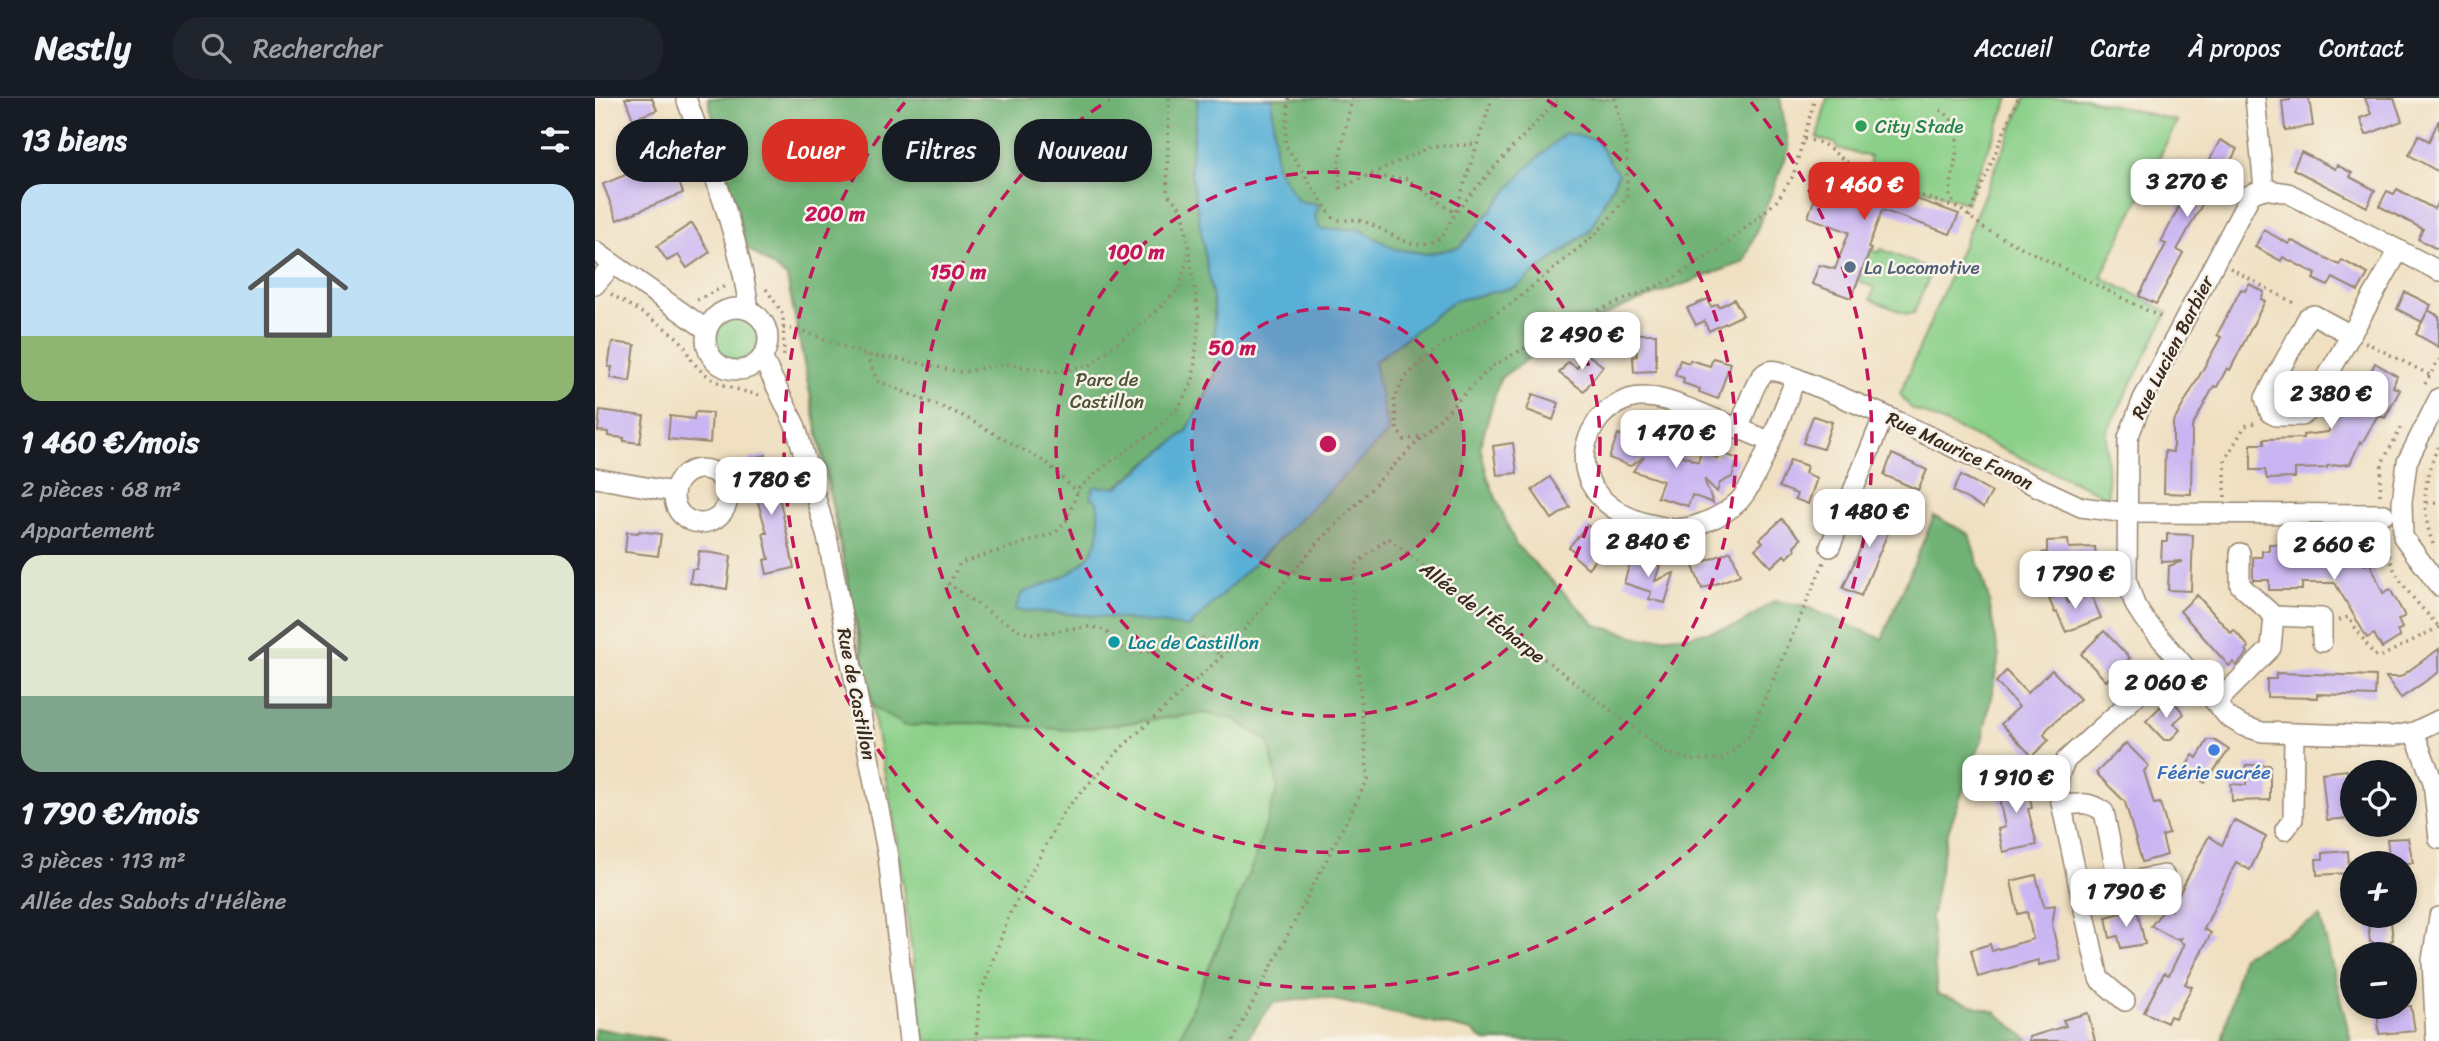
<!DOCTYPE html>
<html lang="fr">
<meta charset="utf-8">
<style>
:root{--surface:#171b24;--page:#20242c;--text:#f1f3f6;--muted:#9ea1a6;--line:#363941;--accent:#d93025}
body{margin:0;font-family:Sriracha,sans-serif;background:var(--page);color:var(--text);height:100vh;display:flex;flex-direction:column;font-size:26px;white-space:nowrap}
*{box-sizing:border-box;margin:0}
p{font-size:23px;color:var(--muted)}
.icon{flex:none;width:38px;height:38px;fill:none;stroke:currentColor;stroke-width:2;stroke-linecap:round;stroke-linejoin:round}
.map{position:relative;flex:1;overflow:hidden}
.drawer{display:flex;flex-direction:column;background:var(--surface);width:595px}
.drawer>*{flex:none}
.guide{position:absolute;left:21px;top:21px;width:665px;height:63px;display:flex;gap:14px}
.controls{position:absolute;left:1745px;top:662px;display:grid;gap:14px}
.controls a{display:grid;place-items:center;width:77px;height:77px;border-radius:50%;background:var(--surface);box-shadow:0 4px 10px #0003;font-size:35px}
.price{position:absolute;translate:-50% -60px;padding:0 16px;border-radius:14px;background:#fff;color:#222;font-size:23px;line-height:46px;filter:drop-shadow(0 2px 4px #0008)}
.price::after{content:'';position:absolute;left:50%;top:42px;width:21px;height:16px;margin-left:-10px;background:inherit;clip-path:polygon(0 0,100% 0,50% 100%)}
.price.current{background:var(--accent);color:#fff}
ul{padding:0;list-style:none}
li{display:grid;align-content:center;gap:14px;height:371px;padding:0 21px}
li span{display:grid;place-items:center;height:217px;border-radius:21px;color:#555}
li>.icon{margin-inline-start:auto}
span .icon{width:126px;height:126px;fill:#fffc;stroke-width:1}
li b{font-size:30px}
h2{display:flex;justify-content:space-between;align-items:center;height:84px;padding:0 21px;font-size:30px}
.chip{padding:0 24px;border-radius:28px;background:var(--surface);box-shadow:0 4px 10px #0003;font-size:24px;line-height:63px}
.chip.current{background:var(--accent);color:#fff}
header{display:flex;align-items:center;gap:42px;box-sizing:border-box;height:98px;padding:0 35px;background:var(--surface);border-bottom:2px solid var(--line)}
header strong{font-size:33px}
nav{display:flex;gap:38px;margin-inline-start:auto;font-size:24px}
.search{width:490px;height:63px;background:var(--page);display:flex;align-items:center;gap:18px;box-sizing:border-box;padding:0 24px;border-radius:28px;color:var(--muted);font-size:26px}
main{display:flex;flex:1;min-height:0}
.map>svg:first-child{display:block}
.green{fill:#8bd089;stroke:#637d54;stroke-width:2}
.forest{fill:#70b275;stroke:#566e4a;stroke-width:2}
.water{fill:#59b0d6;stroke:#4a6d7a;stroke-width:2}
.building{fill:#cab5f3}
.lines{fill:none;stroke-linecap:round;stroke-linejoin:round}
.minor-casing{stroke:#968570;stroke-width:22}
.path{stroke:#968570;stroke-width:3.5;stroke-dasharray:2 5;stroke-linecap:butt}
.minor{stroke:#fff;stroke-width:19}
.ring{fill:none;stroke:#c2185b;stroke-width:3.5;stroke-dasharray:12 9}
.leisure-dot{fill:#2e9e5b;stroke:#f7f3e8;stroke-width:2.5}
.service-dot{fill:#5c6f8a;stroke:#f7f3e8;stroke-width:2.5}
.culture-dot{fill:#0f9aa8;stroke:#f7f3e8;stroke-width:2.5}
.shop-dot{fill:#3f7fe0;stroke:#f7f3e8;stroke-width:2.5}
.labels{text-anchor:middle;stroke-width:5;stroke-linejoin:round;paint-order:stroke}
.leisure-label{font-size:19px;fill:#27864d;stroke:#f7f3e8;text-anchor:start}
.service-label{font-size:19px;fill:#4e5e75;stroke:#f7f3e8;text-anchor:start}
.street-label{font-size:19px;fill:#3b2a1e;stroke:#f7f3e8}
.park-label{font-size:19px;fill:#4f5439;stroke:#f7f3e8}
.culture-label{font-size:19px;fill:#0d838f;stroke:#f7f3e8;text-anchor:start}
.shop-label{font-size:19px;fill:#366cbe;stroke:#f7f3e8}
.centre{fill:#c2185b;stroke:#f7f3e8;stroke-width:3.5}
.ring-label{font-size:21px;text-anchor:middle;font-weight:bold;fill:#c2185b;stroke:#f7f3e8;stroke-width:5;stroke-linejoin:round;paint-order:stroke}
</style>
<header>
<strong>Nestly</strong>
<div class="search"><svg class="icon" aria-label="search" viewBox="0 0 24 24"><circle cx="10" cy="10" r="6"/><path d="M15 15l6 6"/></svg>Rechercher</div>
<nav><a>Accueil</a><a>Carte</a><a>À propos</a><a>Contact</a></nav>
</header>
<main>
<section class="drawer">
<h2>13 biens<svg class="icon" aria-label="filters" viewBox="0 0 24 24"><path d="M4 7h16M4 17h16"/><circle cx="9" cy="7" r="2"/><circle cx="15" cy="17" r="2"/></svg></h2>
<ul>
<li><span style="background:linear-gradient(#bfe0f5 70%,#8fb573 0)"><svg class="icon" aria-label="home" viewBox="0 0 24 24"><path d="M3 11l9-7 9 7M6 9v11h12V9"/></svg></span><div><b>1 460 €/mois</b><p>2 pièces · 68 m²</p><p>Appartement</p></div></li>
<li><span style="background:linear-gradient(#dfe7d0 65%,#7fa58c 0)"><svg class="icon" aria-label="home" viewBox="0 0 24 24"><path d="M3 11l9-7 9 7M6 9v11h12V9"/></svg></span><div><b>1 790 €/mois</b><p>3 pièces · 113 m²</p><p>Allée des Sabots d'Hélène</p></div></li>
</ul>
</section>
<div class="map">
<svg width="1844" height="943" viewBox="0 0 1844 943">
<rect width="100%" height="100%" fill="#f7f3e8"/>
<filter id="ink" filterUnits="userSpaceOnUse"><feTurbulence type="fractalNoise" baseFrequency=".0143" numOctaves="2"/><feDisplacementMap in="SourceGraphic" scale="14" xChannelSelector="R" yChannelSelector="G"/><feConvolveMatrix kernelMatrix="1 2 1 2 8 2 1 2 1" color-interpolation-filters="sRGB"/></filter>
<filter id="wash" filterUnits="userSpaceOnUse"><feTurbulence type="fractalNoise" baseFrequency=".00686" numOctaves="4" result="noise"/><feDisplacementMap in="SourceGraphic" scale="28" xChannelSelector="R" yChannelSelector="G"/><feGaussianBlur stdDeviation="1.57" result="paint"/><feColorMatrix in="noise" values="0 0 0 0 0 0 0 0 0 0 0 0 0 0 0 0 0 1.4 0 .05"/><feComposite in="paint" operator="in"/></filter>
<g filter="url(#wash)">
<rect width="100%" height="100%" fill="#f0e0c1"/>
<g class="green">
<path d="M113,0H1185L1194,51L1149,164C1065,195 974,222 904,281C879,303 856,329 832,352L619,943H329L298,717L192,179L151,149Z"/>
<path d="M1232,0H1414L1371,105L1274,73L1275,59L1242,50V46L1222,40Z"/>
<path d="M1430,0H1490L1582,23L1506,179L1573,214L1511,335L1513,399L1316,310L1305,296Z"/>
<path d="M1276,151L1284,155L1286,151L1337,172L1319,215L1311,216L1275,201L1280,190L1263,183Z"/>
<circle cx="142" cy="242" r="21"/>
</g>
<g class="forest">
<path d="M113,0H603L595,70L619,207L620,280L592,333L502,404C503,412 505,423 504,432C501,471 458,484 427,495L421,512L502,518L779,264L859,203L921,189L995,133L1023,76L930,72L866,149L832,156L800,151L764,131H725L720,118L703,103L681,69L677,0H1185L1194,51L1149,164L1029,208L962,241L905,280L885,348L893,381L921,447L1001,527L1050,541L1097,537L1144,527L1179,503L1207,507L1287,541L1339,418L1374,436L1393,498L1404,559L1388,639L1352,736L1336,820L1342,896L1400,914L1435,943H890L877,933L726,899L678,905L650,943H583L659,763L683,689L674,644L639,621L610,615L478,632L371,625L310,628L278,608L192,179L151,149Z"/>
<path d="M1725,819L1756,943H1627L1647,858Z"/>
<path d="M0,930L76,943H0Z"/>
</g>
<path class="water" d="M603,0H677L681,69L703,103L724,106L720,118L725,131H764L800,151L832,156L865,149L930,72L970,35L1001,42L1023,76L995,132L921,189L859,203L779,264L793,335L594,529L502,518L420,512L427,495C458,484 501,471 504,432C505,423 503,413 502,404L495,398L499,389H523L592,333L620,280L619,207L595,70Z"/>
<g id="blocks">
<g class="building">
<path d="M30,0H57L62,12L38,21Z"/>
<path d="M1695,0H1714L1718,28L1690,32L1687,3L1695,2Z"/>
<path d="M1770,0H1799L1807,23L1771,37L1765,20L1776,16Z"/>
<path d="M1844,22V74L1814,57L1823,37L1834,43Z"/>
<path d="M1625,42L1642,51L1615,103L1610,101L1582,152L1588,155L1561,206L1544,198L1571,146L1566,144L1606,66L1611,69Z"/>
<path d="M1706,54L1740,71L1742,67L1757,75L1755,79L1780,92L1772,109L1698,71Z"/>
<path d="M75,59L88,95L22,122L8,86Z"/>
<path d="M1231,69L1364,116L1355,136L1287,112L1273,150L1276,151L1256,200L1217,186L1224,167L1240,171L1254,134L1213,119Z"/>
<path d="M1802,91L1839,111L1844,102V152L1823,141L1828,131L1784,108L1792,93L1799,96Z"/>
<path d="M97,125L115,154L92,170L83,157L72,163L62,148Z"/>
<path d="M1669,132L1694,146L1696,142L1744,167L1747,162L1773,176L1763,193L1738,180L1733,188L1718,181L1721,176L1688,159L1686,163L1660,149Z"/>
<path d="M1654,186L1669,194L1666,201L1670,203L1635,272L1632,270L1622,289L1619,288L1597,329L1596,396L1569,395L1570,353L1578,354V325L1626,239L1622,237L1646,191L1650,193Z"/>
<path d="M1810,194L1836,207L1827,224L1802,211Z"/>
<path d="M1113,201L1116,209L1123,206L1124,209L1139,201L1148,217L1114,233L1109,223L1101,227L1092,210Z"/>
<path d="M1833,212L1844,218V249L1821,236Z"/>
<path d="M1041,236H1061V273L1039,274L1038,259L1042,258Z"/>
<path d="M17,244L40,247L35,283L15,280L17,269H13Z"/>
<path d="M992,256L1008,268L989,293L964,275L973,264L982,270Z"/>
<path d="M1118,260L1135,265L1123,301L1104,294L1105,291L1088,285L1089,280L1080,277L1085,262L1094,265L1095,262L1115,268Z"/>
<path d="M1780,265L1802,278L1798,289L1805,292L1790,320L1783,317L1767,345L1765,344L1755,366L1732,368V370L1700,371V380L1672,381L1670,372H1656V346H1669V341L1708,340V337L1733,334L1766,274L1774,277Z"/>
<path d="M938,296L964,305L958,322L932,312Z"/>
<path d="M5,312L49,318L45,345L29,343V340L13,338V334L3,333Z"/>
<path d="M100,314L117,315L115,345L73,341L75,318L99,321Z"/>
<path d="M1218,318L1237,324L1228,351L1208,345Z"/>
<path d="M1023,336L1068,353L1069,350L1103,364L1106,354L1122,360L1125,354L1143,361L1137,379L1125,385L1122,394L1109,381L1118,405L1097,397L1093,408L1062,399L1068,383L1038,373L1049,359L1035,368L1014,360Z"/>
<path d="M918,345L922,375L902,377L898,348Z"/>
<path d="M1297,356L1332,372L1323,392L1289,377Z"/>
<path d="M171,357L179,394L183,393L199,470L172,476L169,462L174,461L168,435H172L153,370H156L154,361Z"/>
<path d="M1195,362L1212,368L1210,375L1222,380L1213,406L1200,401L1202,396L1184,389Z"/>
<path d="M1366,377L1397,394L1388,410L1358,393Z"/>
<path d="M955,379L975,409L957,421L937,392Z"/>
<path d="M1278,405L1295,412L1292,420L1298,423L1266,498L1248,490L1272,435L1266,433Z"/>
<path d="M1187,421L1206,441L1199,448L1201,451L1192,460L1189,457L1176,469L1160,451L1168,444L1165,441Z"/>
<path d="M992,427L1014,446L993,470L978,457L980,454L974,449Z"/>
<path d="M44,433L66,436L63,458L30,454L32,434L43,435Z"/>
<path d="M1572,436L1598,437L1596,493L1573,492L1574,468L1588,463L1566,464L1567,444H1572Z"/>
<path d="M1473,442L1474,450L1500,449L1502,468L1449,472L1447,455L1452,454V443Z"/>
<path d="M1674,446H1739V449H1760L1770,467L1775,465L1788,495L1795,491L1810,518L1803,522L1807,530L1802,533L1805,539L1787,550L1779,536L1772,540L1740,485H1707V492H1674V482H1658V459H1667V453H1674Z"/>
<path d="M104,453L136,458L132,491L95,485L97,471H102Z"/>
<path d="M1136,453L1145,477L1107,491L1098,468Z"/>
<path d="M1037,458L1065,467L1060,483L1079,475L1070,505L1054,501L1056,494L1029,485Z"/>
<path d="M1469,495L1473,505L1496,496L1506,520L1471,534L1462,514L1460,515L1454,501Z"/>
<path d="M1602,497L1636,535L1639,532L1654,549L1651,552L1653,555L1641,568L1638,564L1634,568L1585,513Z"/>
<path d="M1509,533L1535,560L1511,583L1486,556Z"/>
<path d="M1844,551V574L1806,600L1791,579H1805Z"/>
<path d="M1457,572L1485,601L1452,631L1449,637L1454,642L1437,658L1406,626L1424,609L1401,584L1411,573L1432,595Z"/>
<path d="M1681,575L1781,578L1780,598L1722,596V600L1672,599V581H1681Z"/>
<path d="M1575,599L1589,616L1579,625L1585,632L1575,642H1569L1551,623Z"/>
<path d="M1613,642H1619L1634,652L1610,685L1589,672L1598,657L1602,660Z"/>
<path d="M1531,645L1554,668L1549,673L1559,706L1565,705L1574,736L1567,738L1572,757L1547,764L1530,704L1501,675Z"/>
<path d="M1651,667H1675V702L1637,703L1636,686L1651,687Z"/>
<path d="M1752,672L1757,720L1732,722L1727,675Z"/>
<path d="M1430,679L1437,710L1433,711L1442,747L1408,754L1403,731L1410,729L1401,686Z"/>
<path d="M1639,722L1671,739L1655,772L1641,764L1609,831L1616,835L1590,886L1597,889L1580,920L1575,918L1572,925L1549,914L1569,875L1574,877L1589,846L1584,843L1586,840L1580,841L1556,828L1571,809L1576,812L1614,738L1627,747Z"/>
<path d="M1813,740L1818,765H1795L1792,741Z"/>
<path d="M1753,753L1754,775L1722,777L1721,761H1728V755Z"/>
<path d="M1441,777L1449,809L1460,807L1457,827L1465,862L1444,867L1443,862L1383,879L1376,852L1395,846L1397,853L1438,841L1432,814L1423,816L1416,783Z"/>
<path d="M1542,811L1550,846L1526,850L1523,838L1515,840L1511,819Z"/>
<path d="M1772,817H1790V825L1796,824L1798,842L1795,843L1796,853L1779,854L1778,844H1775Z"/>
<path d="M1782,908H1816L1820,933L1784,936Z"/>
<path d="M1493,915L1500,943H1434V939L1471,928L1468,922Z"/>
</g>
</g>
</g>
<g filter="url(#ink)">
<use href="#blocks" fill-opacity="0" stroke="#968570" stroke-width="2"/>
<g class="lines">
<defs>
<g id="minor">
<path d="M91,0C116,69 145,139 154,212"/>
<path d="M1660,0L1669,91"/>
<path d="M0,153L112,232"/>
<path d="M1844,173L1693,95L1669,91L1656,96L1548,301L1533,340L1532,483L1540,507L1549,521L1633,619L1648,628L1667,634L1797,638L1819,634L1844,622"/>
<path d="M0,187L17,167"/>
<circle cx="142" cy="241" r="31"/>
<path d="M1756,237L1719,217L1713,219L1670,300L1675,315L1681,318H1707L1712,314L1804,152"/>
<path d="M167,259L201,329L233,443L293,759L314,943"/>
<path d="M1201,280L1289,317L1486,409L1532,415L1789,416"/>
<path d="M1844,300L1812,364L1807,404L1808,439L1844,488"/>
<path d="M1144,330C1150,317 1160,276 1174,273C1183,271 1193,277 1201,280C1189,308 1163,385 1143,404C1128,418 1102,430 1081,431C1074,431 1066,428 1060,427C1010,418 968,376 1001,325C1011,310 1031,298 1050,299C1068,299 1084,307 1101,313C1125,323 1150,333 1174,343"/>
<circle cx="106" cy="398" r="27"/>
<path d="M0,380L79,394"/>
<path d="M1235,449L1289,317"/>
<path d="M1645,455V487L1679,518L1727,520V544"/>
<path d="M1621,605L1676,550L1679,518"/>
<path d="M1819,634L1838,684L1844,741"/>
<path d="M1467,708C1484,705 1494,703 1509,714L1521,773L1516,782L1484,789L1464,695C1462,681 1465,673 1471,662L1582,561"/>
<path d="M1690,732L1698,721L1699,635"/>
<path d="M1516,782L1530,784L1569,777"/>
<path d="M1484,789L1504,881L1530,903"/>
<path d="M1841,943L1837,862L1844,819"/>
</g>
</defs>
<use href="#minor" class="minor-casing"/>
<g class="path">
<path d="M574,0L572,95L588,113L604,219L598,284L583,310L561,332L507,370L484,390L471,423L460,435L365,465L354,486C370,497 416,532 433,535C454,538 491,523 508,532C516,536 524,547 532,554H553L605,539L614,545L626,559"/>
<path d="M694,0L690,46L737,119C750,126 755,119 767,123C789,129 809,150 832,146C850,143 851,128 860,116C892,75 929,37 965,0"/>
<path d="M757,0L744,62L745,90L836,49L883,46"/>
<path d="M1345,12C1376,28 1355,72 1355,99L1363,110"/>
<path d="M1209,41L1227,45L1270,78L1365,111L1390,131L1569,221"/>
<path d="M775,78L813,81L860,115L897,0"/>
<path d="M1374,119L1423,0"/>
<path d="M1635,170L1702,207"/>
<path d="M171,191L188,216L189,259"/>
<path d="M16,196C39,210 63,224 84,241C91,248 92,256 98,264C114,285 141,292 165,297"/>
<path d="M102,202L132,187"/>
<path d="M188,230L205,232L271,257L304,261L366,274L412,266L460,274L495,267L550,223L585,190L593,155"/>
<path d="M1770,244L1835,277"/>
<path d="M271,257L283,283L366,317L452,365L483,395"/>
<path d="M1830,286L1844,261"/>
<path d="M824,339L810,342L802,332L799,301L810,279L845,248L916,206L1003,134L1032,99V50L1019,0"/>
<path d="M1785,397L1787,365L1806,330"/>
<path d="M1630,399V362L1650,328L1659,325"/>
<path d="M1832,405H1844"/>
<path d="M1838,446C1826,414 1828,378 1844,348"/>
<path d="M1793,450C1796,481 1825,507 1844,529"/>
<path d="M1744,522L1753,519L1779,557L1785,559L1844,529"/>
<path d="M381,943L384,900L415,815L469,713L527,649L626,559L721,447L896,269L978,223L1076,182L1130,147L1181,104L1198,78L1220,0"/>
<path d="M638,943L773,681L757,503L761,466L793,440L1071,655L1098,662L1128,661L1153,640L1229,464"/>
</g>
<use href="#minor" class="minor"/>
</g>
</g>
<circle cx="733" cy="346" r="136" fill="#c2185b" fill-opacity=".12"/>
<g class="ring">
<circle cx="733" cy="346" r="136"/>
<circle cx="733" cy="346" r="272"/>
<path d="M952 2A408 408 0 1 1 514 2"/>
<path d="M1156 4A544 544 0 1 1 310 4"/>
</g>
<circle class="leisure-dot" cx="1266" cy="28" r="7"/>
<circle class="service-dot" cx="1255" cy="169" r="7"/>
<circle class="culture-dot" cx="519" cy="544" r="7"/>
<circle class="shop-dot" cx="1619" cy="652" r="7"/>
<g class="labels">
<g class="leisure-label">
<text x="1280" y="35">City Stade</text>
</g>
<g class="service-label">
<text x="1269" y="176">La Locomotive</text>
</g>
<g class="street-label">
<text transform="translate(1577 249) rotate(-63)" y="7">Rue Lucien Barbier</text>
<text transform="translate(1365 352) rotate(25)" y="7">Rue Maurice Fanon</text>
<text transform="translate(888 514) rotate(38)" y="7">Allée de l'Écharpe</text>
<text transform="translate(262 596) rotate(79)" y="7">Rue de Castillon</text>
</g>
<g class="park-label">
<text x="512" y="288">Parc de<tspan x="512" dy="22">Castillon</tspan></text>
</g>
<g class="culture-label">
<text x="533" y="551">Lac de Castillon</text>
</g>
<g class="shop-label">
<text x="1619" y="681">Féérie sucrée</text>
</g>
</g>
<circle cx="733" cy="346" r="10" class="centre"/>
<g class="ring-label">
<text x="240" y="123">200 m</text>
<text x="541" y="161">100 m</text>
<text x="363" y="181">150 m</text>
<text x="637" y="257">50 m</text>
</g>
</svg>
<div class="controls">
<a><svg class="icon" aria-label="locate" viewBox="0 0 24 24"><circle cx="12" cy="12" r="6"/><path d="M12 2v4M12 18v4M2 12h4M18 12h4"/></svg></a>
<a>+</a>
<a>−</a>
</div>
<b class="price" style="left:1592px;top:121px">3 270 €</b>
<b class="price current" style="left:1269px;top:124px">1 460 €</b>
<b class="price" style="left:987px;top:274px">2 490 €</b>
<b class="price" style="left:1736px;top:333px">2 380 €</b>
<b class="price" style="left:1081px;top:372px">1 470 €</b>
<b class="price" style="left:176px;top:419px">1 780 €</b>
<b class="price" style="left:1274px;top:451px">1 480 €</b>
<b class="price" style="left:1053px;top:481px">2 840 €</b>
<b class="price" style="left:1739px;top:484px">2 660 €</b>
<b class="price" style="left:1480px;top:513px">1 790 €</b>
<b class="price" style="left:1571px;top:622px">2 060 €</b>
<b class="price" style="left:1421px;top:717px">1 910 €</b>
<b class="price" style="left:1531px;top:831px">1 790 €</b>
<div class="guide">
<a class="chip">Acheter</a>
<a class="chip current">Louer</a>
<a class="chip">Filtres</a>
<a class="chip">Nouveau</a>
</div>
</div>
</main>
